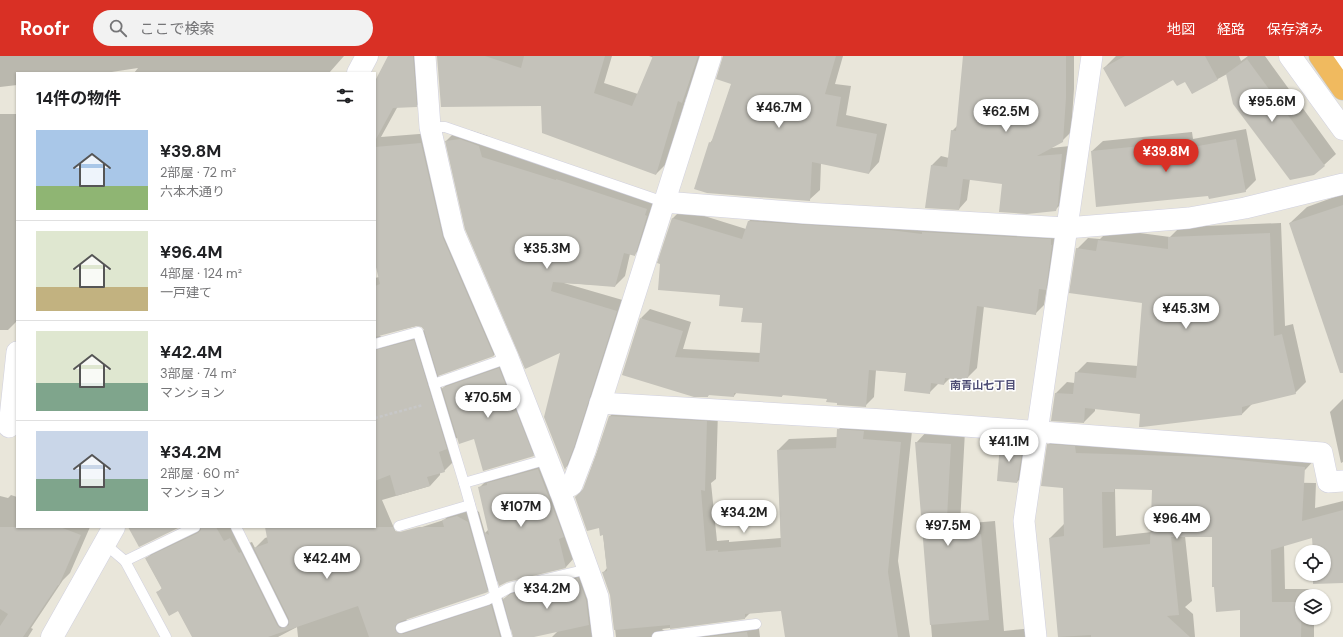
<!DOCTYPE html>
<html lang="ja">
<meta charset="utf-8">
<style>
:root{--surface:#fff;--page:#f2f2f2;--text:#202124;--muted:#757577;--line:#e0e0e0;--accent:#d93025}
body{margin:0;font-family:"DM Sans","Noto Sans JP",sans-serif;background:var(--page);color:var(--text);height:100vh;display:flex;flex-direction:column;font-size:15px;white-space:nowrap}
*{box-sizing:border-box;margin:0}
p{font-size:13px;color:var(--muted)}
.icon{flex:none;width:22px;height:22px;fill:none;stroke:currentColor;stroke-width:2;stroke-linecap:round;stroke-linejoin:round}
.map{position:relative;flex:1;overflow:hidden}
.side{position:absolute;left:16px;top:16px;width:360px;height:456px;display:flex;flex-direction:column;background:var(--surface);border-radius:0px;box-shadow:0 1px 3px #0004}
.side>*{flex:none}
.tools{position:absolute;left:1295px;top:489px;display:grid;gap:8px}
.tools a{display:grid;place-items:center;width:36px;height:36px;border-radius:50%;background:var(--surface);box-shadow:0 1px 3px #0004;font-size:20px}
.price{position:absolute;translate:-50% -34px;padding:0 9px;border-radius:14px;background:#fff;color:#222;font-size:13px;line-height:26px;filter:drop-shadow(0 1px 2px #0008)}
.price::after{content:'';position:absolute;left:50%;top:24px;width:12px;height:9px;margin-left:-6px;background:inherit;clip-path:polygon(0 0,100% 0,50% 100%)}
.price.active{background:var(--accent);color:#fff}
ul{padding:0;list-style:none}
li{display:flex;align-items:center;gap:12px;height:100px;padding:0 20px}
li+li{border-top:1px solid var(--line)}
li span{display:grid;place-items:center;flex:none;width:112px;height:80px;border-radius:0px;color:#555}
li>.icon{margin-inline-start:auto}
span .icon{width:48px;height:48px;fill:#fffc;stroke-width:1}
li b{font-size:17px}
h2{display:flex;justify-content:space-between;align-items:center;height:48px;padding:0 20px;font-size:17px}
header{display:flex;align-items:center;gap:24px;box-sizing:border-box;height:56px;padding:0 20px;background:var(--accent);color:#fff}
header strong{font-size:19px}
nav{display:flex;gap:22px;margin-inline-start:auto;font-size:14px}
.search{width:280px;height:36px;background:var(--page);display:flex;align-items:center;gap:10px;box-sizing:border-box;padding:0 14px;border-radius:22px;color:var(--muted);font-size:15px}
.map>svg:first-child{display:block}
.shadow{fill:#0003;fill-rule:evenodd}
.building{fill:#c4c2ba;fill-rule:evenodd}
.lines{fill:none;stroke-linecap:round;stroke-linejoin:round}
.lane-casing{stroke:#d0d0df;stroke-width:11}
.street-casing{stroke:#d0d0df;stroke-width:22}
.secondary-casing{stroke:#d0d0df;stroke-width:23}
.highway-casing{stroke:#c7c7c7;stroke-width:23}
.path{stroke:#c7c7c7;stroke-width:2.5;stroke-dasharray:3 2;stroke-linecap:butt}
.lane{stroke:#fff;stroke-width:10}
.street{stroke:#fff;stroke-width:21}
.secondary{stroke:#fff;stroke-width:22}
.highway{stroke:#f0ba5f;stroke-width:22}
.labels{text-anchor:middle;stroke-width:3;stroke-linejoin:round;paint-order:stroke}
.neighbourhood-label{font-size:11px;font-weight:bold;fill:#4d4c74;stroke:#fff}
</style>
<header>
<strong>Roofr</strong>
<div class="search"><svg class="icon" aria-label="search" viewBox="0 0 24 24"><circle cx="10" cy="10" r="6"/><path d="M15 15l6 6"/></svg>ここで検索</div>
<nav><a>地図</a><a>経路</a><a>保存済み</a></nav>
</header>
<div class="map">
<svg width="1343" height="581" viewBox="0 0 1343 581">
<rect width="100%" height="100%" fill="#e9e6da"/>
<g class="shadow">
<path d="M0,0H344L329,17H134L138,12L105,17H17V29L0,31Z"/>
<path d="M389,0H424L427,40L416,50H398L381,81L432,77L453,171L504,289L494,299L438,319L442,333L450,325L506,306L540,393L533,399L475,382L458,381L450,388L455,404L444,415L440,416V419L430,430L382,444L397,479L444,464L454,454L468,449L479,456L485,477L489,473L479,432L487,424L546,405L574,502L566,511L507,525L499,524L487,535L406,562L407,566L502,539L503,544L515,532L589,512L609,581H552L572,561L512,572L503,581H298L297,571L278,581H193L178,554L158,536L162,532L146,503L157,492L200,471H232L249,487L252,486L255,492L265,482L268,481L266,471H375V222L379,221L375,203V27ZM420,269L425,274L385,284L379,279Z"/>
<path d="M438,0H612L604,27L638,38L654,2L649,0H705L693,35L686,42L667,107L656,118L542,49Z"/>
<path d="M724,0H843L835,28L851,30L846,59L887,68L879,106L869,117L821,107L820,134L809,144L710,87L713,83L732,27Z"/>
<path d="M964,0H1074V33L1071,76L1062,85L1051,92L1070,90L1064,145L1055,154L1003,127L970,123L967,144L959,153L927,151L932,109L941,100L949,102L952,75L958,69Z"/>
<path d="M1116,0H1239L1241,5L1248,0H1265L1336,98L1324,109L1227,18L1192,37L1185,24L1104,12Z"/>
<path d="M0,58H17V265L8,274H0Z"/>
<path d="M1246,73L1256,124L1245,135L1209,138L1092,95L1103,85L1192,76L1193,83Z"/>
<path d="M470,74L488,80L492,91L656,143L644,189L634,199L630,198L625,220L615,230L564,227L626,245L574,404L565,412L562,295L446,85L456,75Z"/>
<path d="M1343,138V297L1290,167L1307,151Z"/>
<path d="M682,153L746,173L749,165L758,156L1060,175L1054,224L1047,231L1044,249L1035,258L984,250L977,312L968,321L950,322L944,328H938L929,337L907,317L876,314L874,341L865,350L838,346L828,342L784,338L782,340L737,336L734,340L710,338L708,340L641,262L650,253L691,266L683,293L761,297L764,266L744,251L659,207L673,162Z"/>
<path d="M1281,167L1285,270L1293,268L1306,326L1295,337L1253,347L1242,358L1142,357L1095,352V355L1084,366L1052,364L1056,337L1067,326L1075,327L1076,317L1087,306L1138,310L1143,246L1077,193L1088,182L1100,183L1110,173L1170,181L1180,171Z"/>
<path d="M1343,343V406L1341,407L1330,356Z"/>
<path d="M621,349L718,355L716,423L711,427L717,485L729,484V486L781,482L778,394L789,383L837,381L838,374L849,363L912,375L898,505L910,581H786L782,554L750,557L745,562L662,573L663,574L669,577L758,565L760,581H616L611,539L603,517L607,512L603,478L584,433L610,360Z"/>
<path d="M929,373L965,375L960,468L995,465L1004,575L1033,572L1034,581H932L916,387Z"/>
<path d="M1062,376L1318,400L1305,414L1248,425V426L1316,427L1315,452L1343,445V440V526L1314,518H1324V496H1314L1313,481L1284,489L1285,533H1314V540H1302V562H1314V581H1241V553L1212,480H1185L1192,545L1185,551L1193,558L1195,581H1059L1050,482L1064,468V432L1048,389ZM1115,433H1153L1152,476L1116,480Z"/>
<path d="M1009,380L1030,382L1025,418L1017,426L1001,388Z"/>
<path d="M11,439L17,441V471H90L70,517L63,524L31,572L33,573L28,581H0V440L8,442Z"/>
</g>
<g class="building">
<path d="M388,0H413L417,51L393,52L375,85V25Z"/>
<path d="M437,0H485L521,12L524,0H605L594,37L632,50L653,0H698L682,47L678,45L656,119L542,77L541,50L441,51Z"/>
<path d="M723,0H836L825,38L841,41L836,70L877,78L869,118L812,106L810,145L707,137L694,133L709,86L711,87L731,28L716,23Z"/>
<path d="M963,0H1066V42L1063,86L1037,100L1062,98L1058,148L1056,155L1027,158L999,156L1002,128L963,123L959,154L925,152L931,109L947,111L951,74L956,75Z"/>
<path d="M1125,0H1205L1218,24L1192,38L1185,26L1177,30L1173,24L1125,51L1103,12Z"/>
<path d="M1247,3L1325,110L1314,119L1290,124L1233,48L1226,18Z"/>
<path d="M460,83L479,90L482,101L556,124V123L647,153L645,159L647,160L635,200L624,197L615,231L553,226L551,235L617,255L574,391L565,414L544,361L560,297L525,313L465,173L445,85Z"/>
<path d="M1236,83L1246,136L1209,143L1208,140L1096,151L1091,95L1181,86L1182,93Z"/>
<path d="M421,87L443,182L494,300L438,320L424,274L422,271L416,270L375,281V230L380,228L375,207V91Z"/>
<path d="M1343,149V317H1340L1289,167Z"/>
<path d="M672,162L742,183L748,165L890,174L922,178V176L1051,183V189H1052L1046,234L1039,233L1036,259L977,250L968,322H965L964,324L945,322L944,329L931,327L930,338L904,335L906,317L869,314L866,351L837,349V347L826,346L827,343L782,339V341L734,337V341L708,339V341H694L622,319L640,262L683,275L675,301L759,306L762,267L741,266L743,252L719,250L720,239L658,234L660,208L657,207Z"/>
<path d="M1270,177L1274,280L1282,278L1296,338L1242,351V359L1142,371H1139L1140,358L1085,352L1084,367L1051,365L1055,337L1073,338L1075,316L1136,322L1142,247L1069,237L1076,192L1096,195L1098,184L1168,193V181Z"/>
<path d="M414,284L447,393L439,396L445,416L427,421L430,430L396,440L390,419L375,425V294Z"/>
<path d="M499,312L534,400L483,415L474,383L459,388L442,332Z"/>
<path d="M609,360L707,365L705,435L701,434L706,495L718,494V496L781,491L777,394L836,392L837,373L864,375L863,383L901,386L888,516L898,581H785L781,555L745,558V563L670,573V569L614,574L610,539L602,516L607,515L603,479L600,480L599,472L587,475L575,441L583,433L596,399Z"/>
<path d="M915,386L951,388L946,481L981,478L989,564L930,569Z"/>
<path d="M1000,388L1023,390L1017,427L997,425Z"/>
<path d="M1047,388L1075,390L1076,397L1211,401L1305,411L1302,465L1343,454V527L1313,528V518H1324V496H1313L1312,482L1271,494L1272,546H1302L1301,581H1240V554L1216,556L1214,531H1212V481H1171L1179,559L1167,560L1190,581H1091V579L1058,581L1049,482L1064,480L1063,432L1041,430ZM1114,433L1152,434L1150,488L1103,492L1102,436H1114Z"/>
<path d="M538,413L564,481L559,483L566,512L507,526L499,530L484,476L489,479L478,431L487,429V427Z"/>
<path d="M457,460L468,466L488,536L399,566L395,570V574L399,578H403L491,549L500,581H369L358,550L268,581H192L178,555L169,560L156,536L162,533L145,502L198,477L201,474V471H216L224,485L230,482L239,497L241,496L277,569L280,572H283L289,569V563L254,492L268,487L265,471H393L395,475L400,476L419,471H444L442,464Z"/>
<path d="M0,471H60L81,479L59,529H58L23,581H0V570L8,558L0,553Z"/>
<path d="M128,471H180L139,491Z"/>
<path d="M578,522L586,544L589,569L534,581H513L503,543L511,538Z"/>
<path d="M747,576L748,581H707Z"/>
</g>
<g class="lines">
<defs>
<g id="lane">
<path d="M430,71H445L664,146"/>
<path d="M375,288L418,276L464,427"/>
<path d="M434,328L508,302"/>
<path d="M399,470L470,449"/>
<path d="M236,471L283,566"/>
<path d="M105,488L125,505L195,471"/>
<path d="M125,505L166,581"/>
<path d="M401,572L487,544L509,532L588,513"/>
<path d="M507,581L464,427L548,403"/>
<path d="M657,581L756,568"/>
</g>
<g id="street">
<path d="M425,0L430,71L454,177L508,302L560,435L598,541L603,581"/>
<path d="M664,146L804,157L1066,172L1189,162L1245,152L1343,128"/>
<path d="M600,347L884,364L1322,397L1328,426L1343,425"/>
<path d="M9,371L17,296"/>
<path d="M560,435L572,429L585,395L711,0"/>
<path d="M1036,581L1024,465L1092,0"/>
</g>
<g id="secondary">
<path d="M1290,0L1343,73"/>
<path d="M1341,0L1343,3"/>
<path d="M358,17L367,0"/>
<path d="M52,581L114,471"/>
</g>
<path id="highway" d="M1320,0L1343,33"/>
</defs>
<use href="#lane" class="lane-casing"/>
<use href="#street" class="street-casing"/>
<use href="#secondary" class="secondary-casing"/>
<use href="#highway" class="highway-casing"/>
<path class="path" d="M375,362L423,349"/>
<use href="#lane" class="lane"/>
<use href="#street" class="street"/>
<use href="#secondary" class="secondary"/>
<use href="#highway" class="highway"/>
</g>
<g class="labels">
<g class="neighbourhood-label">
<text x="983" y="333">南青山七丁目</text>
</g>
</g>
</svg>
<div class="tools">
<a><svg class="icon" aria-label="locate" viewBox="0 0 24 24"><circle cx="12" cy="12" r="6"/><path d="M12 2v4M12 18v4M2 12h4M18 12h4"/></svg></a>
<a><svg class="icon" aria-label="layers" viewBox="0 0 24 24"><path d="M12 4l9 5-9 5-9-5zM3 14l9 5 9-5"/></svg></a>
</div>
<b class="price" style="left:1272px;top:67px">¥95.6M</b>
<b class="price" style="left:779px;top:73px">¥46.7M</b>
<b class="price" style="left:1006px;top:77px">¥62.5M</b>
<b class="price active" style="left:1166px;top:117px">¥39.8M</b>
<b class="price" style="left:547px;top:214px">¥35.3M</b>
<b class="price" style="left:1186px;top:274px">¥45.3M</b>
<b class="price" style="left:488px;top:363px">¥70.5M</b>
<b class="price" style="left:1009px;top:407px">¥41.1M</b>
<b class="price" style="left:521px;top:472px">¥107M</b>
<b class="price" style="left:744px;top:478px">¥34.2M</b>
<b class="price" style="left:1177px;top:484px">¥96.4M</b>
<b class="price" style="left:948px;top:491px">¥97.5M</b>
<b class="price" style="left:327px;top:524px">¥42.4M</b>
<b class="price" style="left:547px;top:554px">¥34.2M</b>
<section class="side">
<h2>14件の物件<svg class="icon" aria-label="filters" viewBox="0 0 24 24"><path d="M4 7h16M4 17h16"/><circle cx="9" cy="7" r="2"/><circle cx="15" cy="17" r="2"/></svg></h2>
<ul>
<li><span style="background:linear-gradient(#a9c7e8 70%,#8fb573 0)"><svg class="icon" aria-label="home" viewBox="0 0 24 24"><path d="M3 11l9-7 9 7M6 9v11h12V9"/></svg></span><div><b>¥39.8M</b><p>2部屋 · 72 m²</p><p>六本木通り</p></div></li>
<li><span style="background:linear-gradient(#dfe7d0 70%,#c2b280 0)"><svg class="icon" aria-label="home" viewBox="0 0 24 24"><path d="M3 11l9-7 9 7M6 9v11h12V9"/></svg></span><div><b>¥96.4M</b><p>4部屋 · 124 m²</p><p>一戸建て</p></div></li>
<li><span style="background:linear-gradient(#dfe7d0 65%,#7fa58c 0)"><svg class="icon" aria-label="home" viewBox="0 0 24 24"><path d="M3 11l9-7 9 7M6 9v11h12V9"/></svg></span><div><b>¥42.4M</b><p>3部屋 · 74 m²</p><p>マンション</p></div></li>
<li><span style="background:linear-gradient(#c9d6e8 60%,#7fa58c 0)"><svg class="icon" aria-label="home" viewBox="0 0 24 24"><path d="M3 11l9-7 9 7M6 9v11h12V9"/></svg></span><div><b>¥34.2M</b><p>2部屋 · 60 m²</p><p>マンション</p></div></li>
</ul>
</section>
</div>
